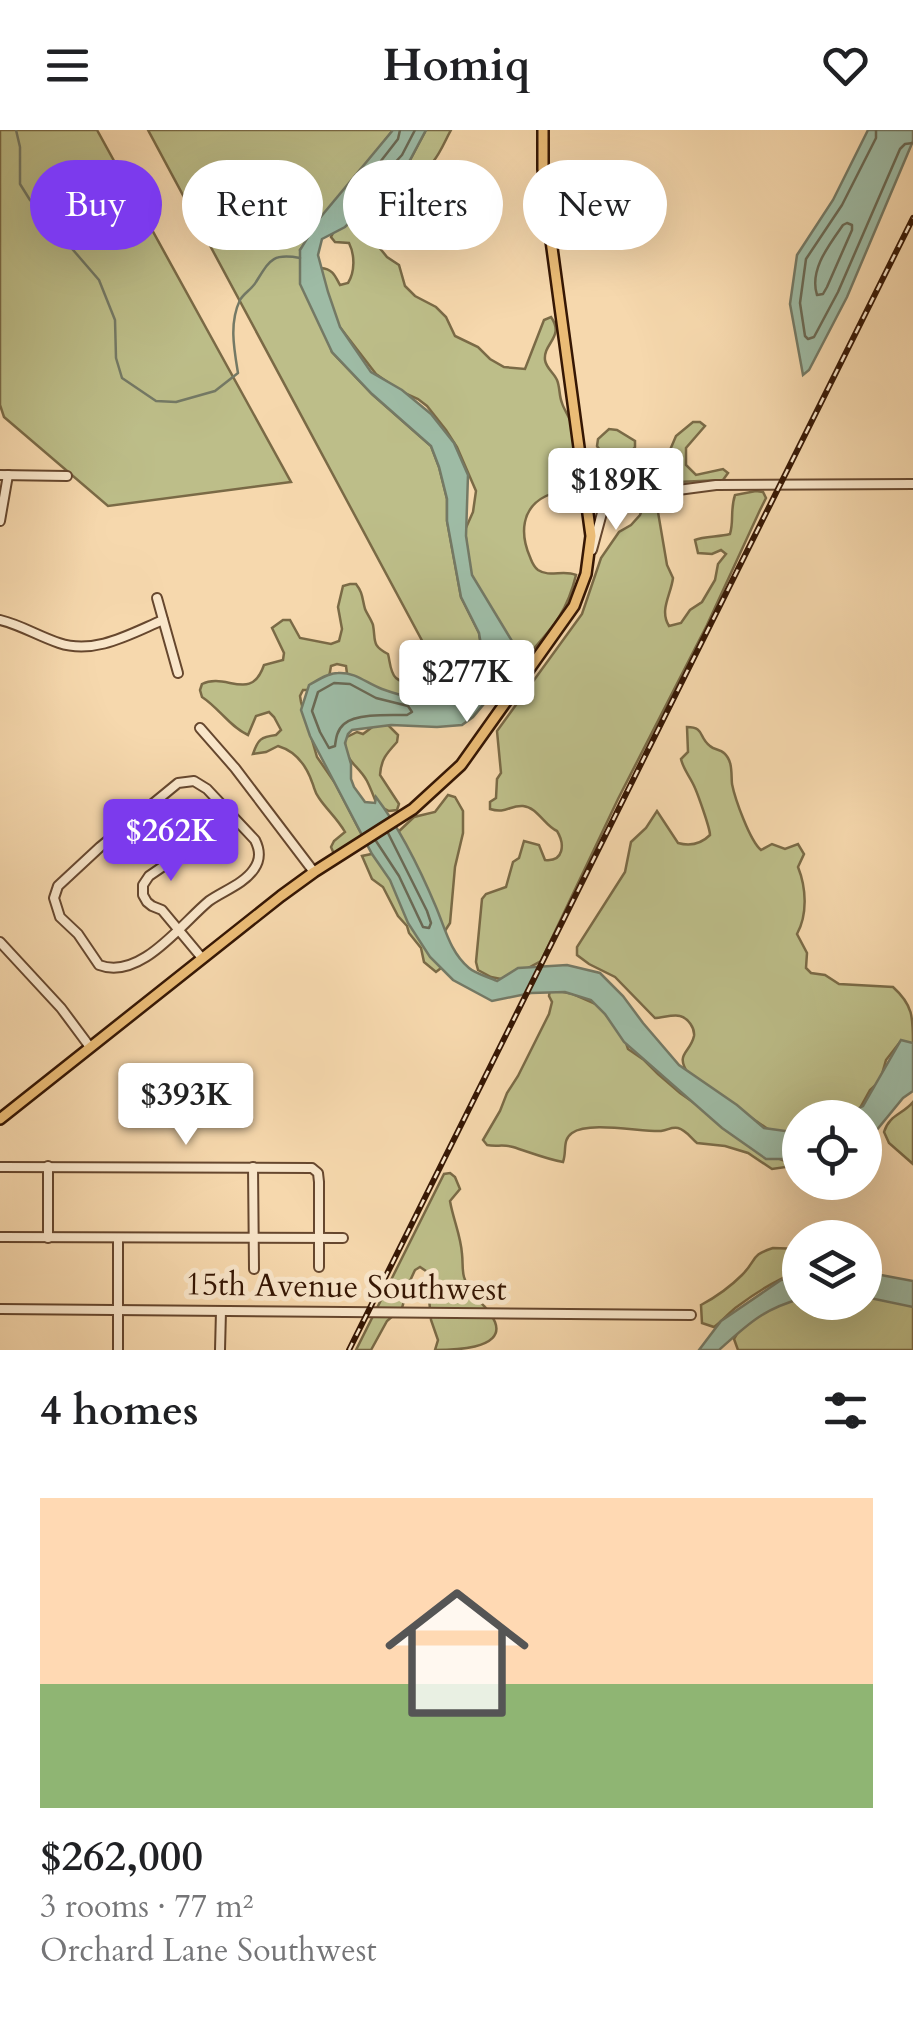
<!DOCTYPE html>
<meta charset="utf-8">
<style>
:root{--surface:#fff;--page:#f6f6f6;--text:#202124;--muted:#757577;--accent:#7c3aed}
body{margin:0;font-family:Cardo,serif;background:var(--page);color:var(--text);height:100vh;display:flex;flex-direction:column;font-size:38px;white-space:nowrap}
*{box-sizing:border-box;margin:0}
p{font-size:32px;color:var(--muted)}
.icon{flex:none;width:55px;height:55px;fill:none;stroke:currentColor;stroke-width:2;stroke-linecap:round;stroke-linejoin:round}
.map{position:relative;height:1220px;overflow:hidden}
.drawer{display:flex;flex-direction:column;background:var(--surface);flex:1}
.drawer>*{flex:none}
.top-card{position:absolute;left:30px;top:30px;width:855px;height:90px;display:flex;gap:20px}
.controls{position:absolute;left:782px;top:970px;display:grid;gap:20px}
.controls a{display:grid;place-items:center;width:100px;height:100px;border-radius:50%;background:var(--surface);box-shadow:0 10px 40px #0002;font-size:50px}
.price{position:absolute;translate:-50% -85px;padding:0 22px;border-radius:10px;background:#fff;color:#222;font-size:32px;line-height:65px;filter:drop-shadow(0 2px 5px #0008)}
.price::after{content:'';position:absolute;left:50%;top:60px;width:30px;height:22px;margin-left:-15px;background:inherit;clip-path:polygon(0 0,100% 0,50% 100%)}
.price.on{background:var(--accent);color:#fff}
ul{padding:0;list-style:none}
li{display:grid;align-content:center;gap:20px;height:530px;padding:0 40px}
li span{display:grid;place-items:center;height:310px;border-radius:0px;color:#555}
li>.icon{margin-inline-start:auto}
span .icon{width:180px;height:180px;fill:#fffc;stroke-width:1}
li b{font-size:42px}
h2{display:flex;justify-content:space-between;align-items:center;height:120px;padding:0 40px;font-size:42px}
.tag{padding:0 35px;border-radius:45px;background:var(--surface);box-shadow:0 10px 40px #0002;font-size:35px;line-height:90px}
.tag.on{background:var(--accent);color:#fff}
header{display:flex;justify-content:space-between;align-items:center;height:130px;padding:0 40px;background:var(--surface);font-size:45px;font-weight:600}
.map>svg:first-child{display:block}
.green{fill:#bdbe89;stroke:#7a6a46;stroke-width:2.5}
.water{fill:#9ebba5;stroke:#747965;stroke-width:2.5}
.lines{fill:none;stroke-linecap:round;stroke-linejoin:round}
.shore{stroke:#6a6954;stroke-width:2.5}
.stream{stroke:#747965;stroke-width:2.5}
.minor-casing{stroke:#66472e;stroke-width:12}
.major-casing{stroke:#361704;stroke-width:14}
.minor{stroke:#f9e6ca;stroke-width:8}
.major{stroke:#ebbc76;stroke-width:9}
.rail-casing{stroke:#361704;stroke-width:6}
.rail{stroke:#f9e6ca;stroke-width:2.5;stroke-dasharray:8;stroke-linecap:butt}
.labels{text-anchor:middle;stroke-width:10;stroke-linejoin:round;paint-order:stroke}
.street-label{font-size:32px;fill:#361704;stroke:#f9e6ca}
</style>
<header><svg class="icon" aria-label="menu" viewBox="0 0 24 24"><path d="M4 6h16M4 12h16M4 18h16"/></svg>Homiq<svg class="icon" aria-label="heart" viewBox="0 0 24 24"><path d="M12 20l-8-8c-3-5 5-10 8-4 3-6 11-1 8 4z"/></svg></header>
<div class="map">
<svg width="913" height="1220" viewBox="0 0 913 1220">
<rect width="100%" height="100%" fill="#f6d8ad"/>
<filter id="stains"><feTurbulence type="fractalNoise" baseFrequency=".002" numOctaves="4"/><feColorMatrix values="0 0 0 0 .2 0 0 0 0 .09 0 0 0 0 .02 0 0 0 .5 -.17"/></filter>
<radialGradient id="worn" r=".72"><stop offset=".6" stop-color="#630" stop-opacity="0"/><stop offset="1" stop-color="#630" stop-opacity=".3"/></radialGradient>
<g class="green">
<path d="M0,0H97L291,352L108,376L4,287L0,275Z"/>
<path d="M148,0H393L300,120L332,222L372,264L431,316L439,337L447,369V391L461,467L479,503L485,540L467,569L455,572Z"/>
<path d="M426,0H451C441,18 435,40 413,43L407,55C386,63 376,77 368,98L374,111L387,127L399,135L405,156L415,166L436,177L446,187L455,206L478,217L490,229L504,237L525,239L544,190L551,187C565,207 543,213 545,230C546,238 554,243 557,250C560,257 559,266 562,273C564,280 570,287 571,294C576,315 578,341 577,363C566,367 556,361 546,366C521,378 520,404 530,427C532,432 533,436 538,440C550,448 563,439 576,445C565,491 545,504 516,539L510,540L514,528V515L500,500L470,442L465,400L473,382L476,361L457,317L446,300L427,276L418,269L400,261L376,244L339,196L331,185L321,138C333,139 335,146 340,155L348,153C355,142 355,125 349,113L335,112L331,107L334,101L353,92L359,80L410,30Z"/>
<path d="M693,292H700L705,296L686,318V335L696,345L723,339L728,343L723,350L677,352L607,364L595,362L591,356L592,350L606,347L611,343C614,330 603,326 597,316L598,309L609,299L617,300L635,311V317L626,327L624,334L626,340L637,341L664,334L676,306Z"/>
<path d="M756,361L763,362L766,368L760,380L707,495L618,669L541,831L506,850L491,847L478,840L476,832L482,769L486,764L506,757L513,732L519,728L524,711L539,715L545,730C564,732 565,714 557,701C545,696 537,677 523,676C510,675 506,684 490,679V672L496,668L497,649L501,643L497,601L582,484L601,428L619,402L631,395L640,385L644,375H655L658,382L667,435L673,448C671,465 659,480 669,496L681,493L690,480L702,472L715,450L718,434L726,424L721,420L712,424L698,423L695,410C704,406 719,407 730,404C734,391 730,380 735,365Z"/>
<path d="M350,454H356C363,463 362,468 365,479C367,484 371,489 373,495C376,511 371,515 388,524C390,531 390,543 396,548C407,557 415,551 423,567L419,572L348,551L346,536L337,534L331,536L328,553L317,560H303L300,566L301,572L317,627L335,653L363,707L334,724L331,717L334,711L345,702C337,688 327,680 319,668C314,661 315,659 312,652C306,635 295,621 278,616L266,622L253,624C258,609 261,607 276,605L281,600L274,587L269,582L256,586L248,605C230,597 219,578 202,567L200,560L202,554C226,542 251,573 264,535L283,530L284,523L272,498L283,490H290L300,508L331,514L339,511L342,499L338,477L343,456Z"/>
<path d="M375,595H388L398,605L397,612C387,623 381,629 380,645L399,674L397,680L389,681L377,675C374,667 371,659 367,651C357,633 344,633 345,608L357,602L363,604Z"/>
<path d="M687,597C705,597 698,607 710,616C714,620 720,619 724,623C733,631 731,643 732,654C735,669 750,711 761,720L772,714L785,719L798,714L804,724L798,737C806,757 808,784 797,804L807,823L806,838L811,843L825,845L839,854L893,857C913,875 913,887 913,914L900,912L886,930L880,951L870,960L855,987L800,988V1005L778,1006L689,945C674,923 690,924 694,906C695,898 688,888 680,886C673,884 662,888 655,888L615,847L589,834L577,825V817L625,742L631,712L646,698L657,681L678,713C689,716 701,714 710,705C710,698 698,665 695,658C691,648 683,639 681,629L688,622Z"/>
<path d="M448,665L455,667L463,681V703L455,737L450,793L443,804L441,838L436,842L424,832L421,818L409,803L407,796L398,786L383,757L372,749L362,726L376,723L414,687L435,682Z"/>
<path d="M550,859L573,864L598,875L624,907L628,919L644,930L658,944L680,963L767,1024L785,1031L786,1037L772,1039L748,1023L725,1016L697,1013C690,1007 686,1000 678,998C670,997 669,1000 661,1001C641,1002 589,991 572,1003C562,1010 567,1021 563,1032C546,1029 529,1022 513,1017C504,1014 496,1017 487,1015L483,1010L500,981L507,963L518,946L549,884L552,872L549,866Z"/>
<path d="M913,972V1034L889,1013L884,1002C889,985 903,984 913,972Z"/>
<path d="M450,1043L455,1047L460,1059L450,1071C453,1089 461,1106 462,1124C463,1132 462,1140 464,1147C469,1167 488,1174 495,1192C506,1220 450,1220 435,1220L438,1210L431,1190L427,1147L426,1141L420,1137L415,1140L409,1153L402,1178L387,1191L371,1220H356L444,1044Z"/>
<path d="M773,1118L800,1119V1141C777,1149 758,1161 738,1176C729,1182 723,1191 714,1197L702,1193L701,1175C716,1167 731,1156 742,1145C757,1130 750,1125 773,1118Z"/>
<path d="M800,1160V1172H865V1162L913,1170V1220H738L734,1209C747,1183 775,1172 800,1160Z"/>
</g>
<g class="water">
<path d="M393,0H426L410,30L390,54L345,97L322,109L318,125L328,162L340,197L371,242L402,260L431,284L454,313L468,345L466,406L472,445L515,516L514,538L473,587L462,595L437,597L391,595L352,600L348,604L345,613L351,634V649L354,657L365,672L375,673L376,667C401,700 420,739 436,777C445,798 450,822 469,838C476,844 489,847 497,851L518,838L567,835L600,843L623,866L643,893L679,935L737,975L764,998L800,1003V1029H766L722,998L624,912L605,884L591,870L565,862L531,863L492,871L453,850L430,827L408,793L390,750L372,724L310,606L301,580L309,555C318,550 328,543 338,543C356,542 366,553 382,559C407,568 440,576 467,569L485,540L479,503L461,467L447,391V369L439,337L431,316L372,264L332,222L300,154V120L319,89Z"/>
<path d="M868,0H913V11L847,167L809,240L803,245L790,174L797,125L833,70Z"/>
<path d="M901,910L913,913V961L903,968L871,1007L865,1010V988L841,987L863,976Z"/>
<path d="M865,1142L913,1151V1177L865,1167Z"/>
<path d="M800,1147V1169C763,1179 747,1195 719,1220H699L721,1191L781,1150Z"/>
</g>
<g class="lines">
<g class="shore">
<path d="M400,0L398,9L370,45L372,51H378L402,25L415,0"/>
<path d="M876,0V8L842,75L806,129L800,173L805,206L808,209L814,207L838,162L900,19L905,14L913,13"/>
<path d="M847,93L852,95V100L827,157L823,164L817,165C809,140 829,115 843,95Z"/>
<path d="M334,553L350,554L376,568L408,576L412,582L407,585C392,585 356,583 344,594C337,600 336,608 335,616L329,618L320,602L312,581L318,562Z"/>
<path d="M376,711L399,746L423,797L429,798L431,793L427,781L388,703"/>
</g>
<path class="stream" d="M16,0L20,17V54L30,70L99,150L115,190L116,228L122,248L156,271L176,272L215,261L238,243C234,219 229,193 240,170C244,163 252,159 256,152C270,130 272,123 300,128"/>
<defs>
<g id="minor">
<path d="M0,345L67,346"/>
<path d="M587,372L716,355L913,354"/>
<path d="M0,391L8,345"/>
<path d="M592,420L602,383L619,369"/>
<path d="M157,468L178,543"/>
<path d="M0,490C21,495 38,506 59,513C95,525 130,504 163,490"/>
<path d="M200,598L235,638L314,742"/>
<path d="M194,651L207,659L255,710C260,720 261,729 254,739C244,754 223,761 209,771C181,794 140,851 99,835L78,804L60,787L54,768L58,756L100,717L178,653Z"/>
<path d="M0,812L61,878L90,917"/>
<path d="M202,828L162,780L152,776L147,772L143,765V755L149,746L190,718L231,684"/>
<path d="M0,1037L312,1038L318,1043L319,1052V1137"/>
<path d="M253,1037L254,1139"/>
<path d="M0,1107L343,1108"/>
<path d="M48,1108V1036"/>
<path d="M118,1109V1220"/>
<path d="M0,1179C230,1180 461,1184 691,1185"/>
<path d="M220,1220L221,1181"/>
</g>
<path id="major" d="M0,989L281,766L314,742L413,679L461,635L574,476L586,444L591,406L547,81L543,39V0"/>
</defs>
<use href="#minor" class="minor-casing"/>
<use href="#major" class="major-casing"/>
<use href="#minor" class="minor"/>
<use href="#major" class="major"/>
<defs>
<path id="rail" d="M349,1220L913,88"/>
</defs>
<use href="#rail" class="rail-casing"/>
<use href="#rail" class="rail"/>
</g>
<g class="labels">
<g class="street-label">
<text transform="translate(346 1156) rotate(1)" y="11">15th Avenue Southwest</text>
</g>
</g>
<rect width="100%" height="100%" filter="url(#stains)"/>
<rect width="100%" height="100%" fill="url(#worn)"/>
</svg>
<div class="controls">
<a><svg class="icon" aria-label="locate" viewBox="0 0 24 24"><circle cx="12" cy="12" r="6"/><path d="M12 2v4M12 18v4M2 12h4M18 12h4"/></svg></a>
<a><svg class="icon" aria-label="layers" viewBox="0 0 24 24"><path d="M12 4l9 5-9 5-9-5zM3 14l9 5 9-5"/></svg></a>
</div>
<b class="price" style="left:616px;top:403px">$189K</b>
<b class="price" style="left:467px;top:595px">$277K</b>
<b class="price on" style="left:171px;top:754px">$262K</b>
<b class="price" style="left:186px;top:1018px">$393K</b>
<div class="top-card">
<a class="tag on">Buy</a>
<a class="tag">Rent</a>
<a class="tag">Filters</a>
<a class="tag">New</a>
</div>
</div>
<section class="drawer">
<h2>4 homes<svg class="icon" aria-label="filters" viewBox="0 0 24 24"><path d="M4 7h16M4 17h16"/><circle cx="9" cy="7" r="2"/><circle cx="15" cy="17" r="2"/></svg></h2>
<ul>
<li><span style="background:linear-gradient(#ffd9b3 60%,#8fb573 0)"><svg class="icon" aria-label="home" viewBox="0 0 24 24"><path d="M3 11l9-7 9 7M6 9v11h12V9"/></svg></span><div><b>$262,000</b><p>3 rooms · 77 m²</p><p>Orchard Lane Southwest</p></div></li>
</ul>
</section>
